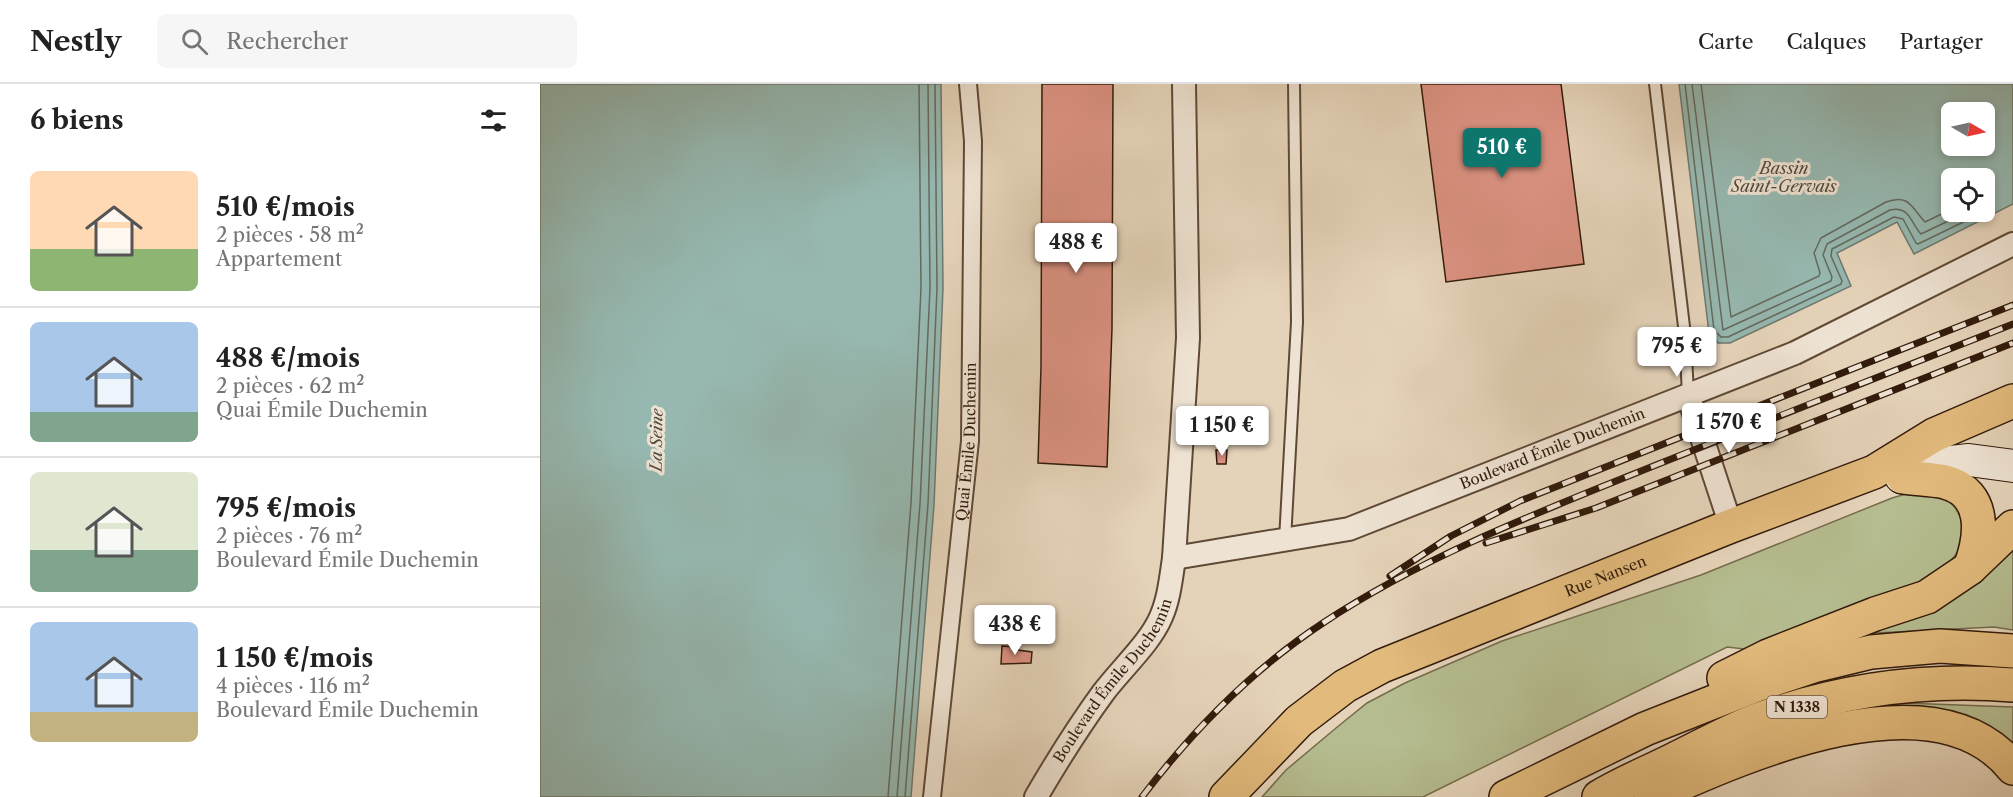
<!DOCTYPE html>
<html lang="fr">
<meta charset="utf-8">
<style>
:root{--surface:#fff;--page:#f6f6f6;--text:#222;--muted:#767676;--line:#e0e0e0;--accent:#0f766e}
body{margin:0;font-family:"Libre Caslon Text",serif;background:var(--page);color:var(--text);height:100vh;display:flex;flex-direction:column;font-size:22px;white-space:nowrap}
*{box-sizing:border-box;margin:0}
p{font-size:20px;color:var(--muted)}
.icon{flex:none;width:33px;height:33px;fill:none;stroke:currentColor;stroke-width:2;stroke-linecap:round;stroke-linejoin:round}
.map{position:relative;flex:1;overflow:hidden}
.panel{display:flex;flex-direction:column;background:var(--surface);width:540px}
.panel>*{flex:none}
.needle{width:39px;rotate:99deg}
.controls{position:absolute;left:1401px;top:18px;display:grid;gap:12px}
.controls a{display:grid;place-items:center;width:54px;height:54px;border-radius:9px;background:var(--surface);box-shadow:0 3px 9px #0003;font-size:30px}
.price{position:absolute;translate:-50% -51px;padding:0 14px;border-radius:6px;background:#fff;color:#222;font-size:20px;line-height:39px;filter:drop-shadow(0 2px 3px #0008)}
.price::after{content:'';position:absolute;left:50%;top:36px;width:18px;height:14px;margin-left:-9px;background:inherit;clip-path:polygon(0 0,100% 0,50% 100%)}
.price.on{background:var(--accent);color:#fff}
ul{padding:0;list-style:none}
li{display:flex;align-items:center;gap:18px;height:150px;padding:0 30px}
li+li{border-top:2px solid var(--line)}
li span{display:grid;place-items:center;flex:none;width:168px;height:120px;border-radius:9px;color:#555}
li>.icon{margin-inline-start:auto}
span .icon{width:72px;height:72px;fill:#fffc;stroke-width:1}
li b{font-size:26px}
h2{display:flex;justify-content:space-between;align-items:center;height:72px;padding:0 30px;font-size:26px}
header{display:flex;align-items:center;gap:36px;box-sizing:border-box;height:84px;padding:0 30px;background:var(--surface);border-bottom:2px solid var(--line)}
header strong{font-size:28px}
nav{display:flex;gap:33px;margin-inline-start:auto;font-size:21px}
.search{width:420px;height:54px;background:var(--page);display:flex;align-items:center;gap:15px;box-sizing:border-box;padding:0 21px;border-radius:9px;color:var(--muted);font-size:22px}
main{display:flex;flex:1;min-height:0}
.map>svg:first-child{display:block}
.green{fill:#b5bc8f;stroke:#746c4d;stroke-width:1.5}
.water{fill:#96b8b0;stroke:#6e796e;stroke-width:1.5;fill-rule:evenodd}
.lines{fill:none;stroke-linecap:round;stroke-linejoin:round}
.shore{stroke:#646a5e;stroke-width:1.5}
.building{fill:#dc9282;stroke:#321b0b;stroke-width:1.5}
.service-casing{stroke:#5f4936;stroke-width:14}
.pedestrian-casing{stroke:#5f4936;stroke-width:20}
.minor-casing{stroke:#5f4936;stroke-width:26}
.secondary-casing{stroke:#321b0b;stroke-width:34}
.primary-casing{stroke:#321b0b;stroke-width:36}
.trunk-casing{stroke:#321b0b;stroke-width:36}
.service{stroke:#eee2d2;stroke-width:10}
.pedestrian{stroke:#eee2d2;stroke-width:16}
.minor{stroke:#eee2d2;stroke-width:22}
.secondary{stroke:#eee2d2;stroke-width:32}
.primary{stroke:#e2ba7c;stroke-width:33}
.trunk{stroke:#e2ba7c;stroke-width:33}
.rail-casing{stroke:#321b0b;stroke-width:7}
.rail{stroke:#eee2d2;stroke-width:4.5;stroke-dasharray:14;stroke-linecap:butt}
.labels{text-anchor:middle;stroke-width:6;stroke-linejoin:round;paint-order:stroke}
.shield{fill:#eee2d2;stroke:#6a5747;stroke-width:1.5}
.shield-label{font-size:14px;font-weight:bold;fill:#321b0b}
.street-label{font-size:15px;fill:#321b0b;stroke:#eee2d2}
.water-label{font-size:16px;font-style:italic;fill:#504a3d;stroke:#eee2d2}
</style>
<header>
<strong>Nestly</strong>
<div class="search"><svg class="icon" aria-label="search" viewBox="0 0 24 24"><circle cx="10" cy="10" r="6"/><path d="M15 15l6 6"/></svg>Rechercher</div>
<nav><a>Carte</a><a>Calques</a><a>Partager</a></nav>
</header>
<main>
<section class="panel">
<h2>6 biens<svg class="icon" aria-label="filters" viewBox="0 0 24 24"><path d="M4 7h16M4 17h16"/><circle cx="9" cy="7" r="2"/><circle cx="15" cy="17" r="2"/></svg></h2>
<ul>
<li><span style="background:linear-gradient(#ffd9b3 65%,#8fb573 0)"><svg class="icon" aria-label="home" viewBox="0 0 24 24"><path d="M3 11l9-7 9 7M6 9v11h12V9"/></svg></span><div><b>510 €/mois</b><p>2 pièces · 58 m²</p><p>Appartement</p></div></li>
<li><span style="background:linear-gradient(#a9c7e8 75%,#7fa58c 0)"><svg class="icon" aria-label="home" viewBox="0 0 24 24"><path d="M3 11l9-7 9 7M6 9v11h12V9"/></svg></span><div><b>488 €/mois</b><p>2 pièces · 62 m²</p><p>Quai Émile Duchemin</p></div></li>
<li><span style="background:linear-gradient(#dfe7d0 65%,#7fa58c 0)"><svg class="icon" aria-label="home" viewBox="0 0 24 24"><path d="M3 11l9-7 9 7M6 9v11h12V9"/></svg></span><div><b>795 €/mois</b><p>2 pièces · 76 m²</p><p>Boulevard Émile Duchemin</p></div></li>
<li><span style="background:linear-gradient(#a9c7e8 75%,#c2b280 0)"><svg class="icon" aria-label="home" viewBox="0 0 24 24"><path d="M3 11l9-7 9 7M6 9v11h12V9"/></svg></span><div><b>1 150 €/mois</b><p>4 pièces · 116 m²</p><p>Boulevard Émile Duchemin</p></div></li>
</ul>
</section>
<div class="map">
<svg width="1473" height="713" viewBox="0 0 1473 713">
<rect width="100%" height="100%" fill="#e5d3b9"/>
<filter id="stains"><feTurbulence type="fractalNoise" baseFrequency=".00333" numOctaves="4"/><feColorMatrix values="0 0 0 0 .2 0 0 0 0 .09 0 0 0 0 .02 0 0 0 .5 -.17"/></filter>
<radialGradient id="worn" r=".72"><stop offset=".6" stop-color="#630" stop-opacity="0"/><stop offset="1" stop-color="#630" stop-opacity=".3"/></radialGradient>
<g class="green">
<path d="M1376,407C1384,408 1393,407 1400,411C1418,420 1429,444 1420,463C1413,478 1400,487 1388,498L1204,565L1187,563L883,713H722L746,686L796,644L827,619L865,599L962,557L1161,491L1352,414Z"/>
<path d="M1473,458V546L1454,543L1335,549L1343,542Z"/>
<path d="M1364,619L1473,623V669L1302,630Z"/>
</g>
<g class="water">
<path d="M0,0H401L403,204L394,421L371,713H0Z"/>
<path d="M1139,0H1473V120L1374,170L1357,138L1297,169L1311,202L1190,259H1178L1169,249ZM1412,28H1444V62H1412ZM1412,94H1444V128H1412Z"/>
</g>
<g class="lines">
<g class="shore">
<path d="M1145,0L1174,246L1181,253H1188L1301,200L1302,197L1291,172L1292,165L1354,133L1363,135L1376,159L1378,160L1444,128"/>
<path d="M1152,0L1183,246L1291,197L1292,193L1283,171L1287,160L1350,126C1370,121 1371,140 1381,150L1427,128"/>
<path d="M1161,0L1191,233L1279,192L1280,189L1274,169L1281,154L1346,118C1370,109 1372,125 1385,138L1412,125"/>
<path d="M348,713L371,419L381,204L379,0"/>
<path d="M357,713L380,420L390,204L388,0"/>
<path d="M365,713L388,420L397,204L395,0"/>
</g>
</g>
<g class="building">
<path d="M502,0H573L572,244L567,383L498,379L501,283Z"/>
<path d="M881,0H1021L1044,180L906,198Z"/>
<path d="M676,339H687L686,355H677Z"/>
<path d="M676,366H687L686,380H677Z"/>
<path d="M462,562L478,563V566L492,568L491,579L461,580Z"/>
</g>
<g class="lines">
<defs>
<g id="service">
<path d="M1115,0L1145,251L1148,311"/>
<path d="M745,456L757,238L754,0"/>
</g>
<g id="pedestrian">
<path id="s1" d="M392,713L430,357L433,57L428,0"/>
</g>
<g id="minor">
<path d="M1148,311L1191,442"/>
<path id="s2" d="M634,474L809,445L1255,269L1473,160"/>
<path id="s3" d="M496,713C517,677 539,642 563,609C581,585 610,559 621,533C629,515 631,494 634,474L648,254L644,0"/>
</g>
<path id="secondary" d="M1361,393L1411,378L1429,376L1473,382"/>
<g id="primary">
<path id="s4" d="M686,713L759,637L805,602L842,582L1191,442L1334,388L1394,351L1473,317"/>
</g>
<g id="trunk">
<path d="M1363,393C1376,395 1392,395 1405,398C1447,409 1442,452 1430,484"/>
<path d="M1184,594L1228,572L1335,530L1387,513L1430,484L1473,443"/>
<path d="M966,713L1105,645L1219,600L1273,582L1331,568L1400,562L1473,567"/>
<path d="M1059,713C1082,699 1109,688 1133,676C1162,662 1190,646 1220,635C1303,605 1385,594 1473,601"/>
<path d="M1111,713C1203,672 1394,585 1473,684"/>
</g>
</defs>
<use href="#service" class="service-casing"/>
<use href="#pedestrian" class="pedestrian-casing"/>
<use href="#minor" class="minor-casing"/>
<use href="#secondary" class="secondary-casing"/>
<use href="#primary" class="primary-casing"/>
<use href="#trunk" class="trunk-casing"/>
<use href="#service" class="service"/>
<use href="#pedestrian" class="pedestrian"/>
<use href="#minor" class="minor"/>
<use href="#secondary" class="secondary"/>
<use href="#primary" class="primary"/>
<use href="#trunk" class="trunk"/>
<defs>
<g id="rail">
<path d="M946,459L1056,424L1473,259"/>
<path d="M850,492L911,452L980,417L1473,221"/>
<path d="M602,713C653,646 713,585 783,539C886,471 1002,427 1116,381C1235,333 1354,287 1473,240"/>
</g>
</defs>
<use href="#rail" class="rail-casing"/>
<use href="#rail" class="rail"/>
</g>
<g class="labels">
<rect class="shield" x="1227" y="612" width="60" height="22" rx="4.5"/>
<g class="shield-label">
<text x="1257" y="628">N 1338</text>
</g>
<g class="street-label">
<text dy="5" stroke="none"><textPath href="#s1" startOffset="357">Quai Émile Duchemin</textPath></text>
<text dy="5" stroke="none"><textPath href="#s2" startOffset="396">Boulevard Émile Duchemin</textPath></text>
<text dy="5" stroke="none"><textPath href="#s4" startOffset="446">Rue Nansen</textPath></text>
<text dy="5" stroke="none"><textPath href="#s3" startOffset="140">Boulevard Émile Duchemin</textPath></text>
</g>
<g class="water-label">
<text x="1244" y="90">Bassin<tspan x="1244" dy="18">Saint-Gervais</tspan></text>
<text transform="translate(116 356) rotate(-89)" y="6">La Seine</text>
</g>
</g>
<rect width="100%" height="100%" filter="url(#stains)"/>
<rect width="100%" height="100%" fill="url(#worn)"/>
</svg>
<div class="controls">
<a><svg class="needle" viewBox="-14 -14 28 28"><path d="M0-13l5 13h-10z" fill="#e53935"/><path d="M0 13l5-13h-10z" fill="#767676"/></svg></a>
<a><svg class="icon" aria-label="locate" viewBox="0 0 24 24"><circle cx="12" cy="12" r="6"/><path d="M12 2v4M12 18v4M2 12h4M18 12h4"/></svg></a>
</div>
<b class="price on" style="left:962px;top:95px">510 €</b>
<b class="price" style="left:536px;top:190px">488 €</b>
<b class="price" style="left:1137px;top:294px">795 €</b>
<b class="price" style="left:1189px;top:370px">1 570 €</b>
<b class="price" style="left:682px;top:373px">1 150 €</b>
<b class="price" style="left:475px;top:572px">438 €</b>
</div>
</main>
